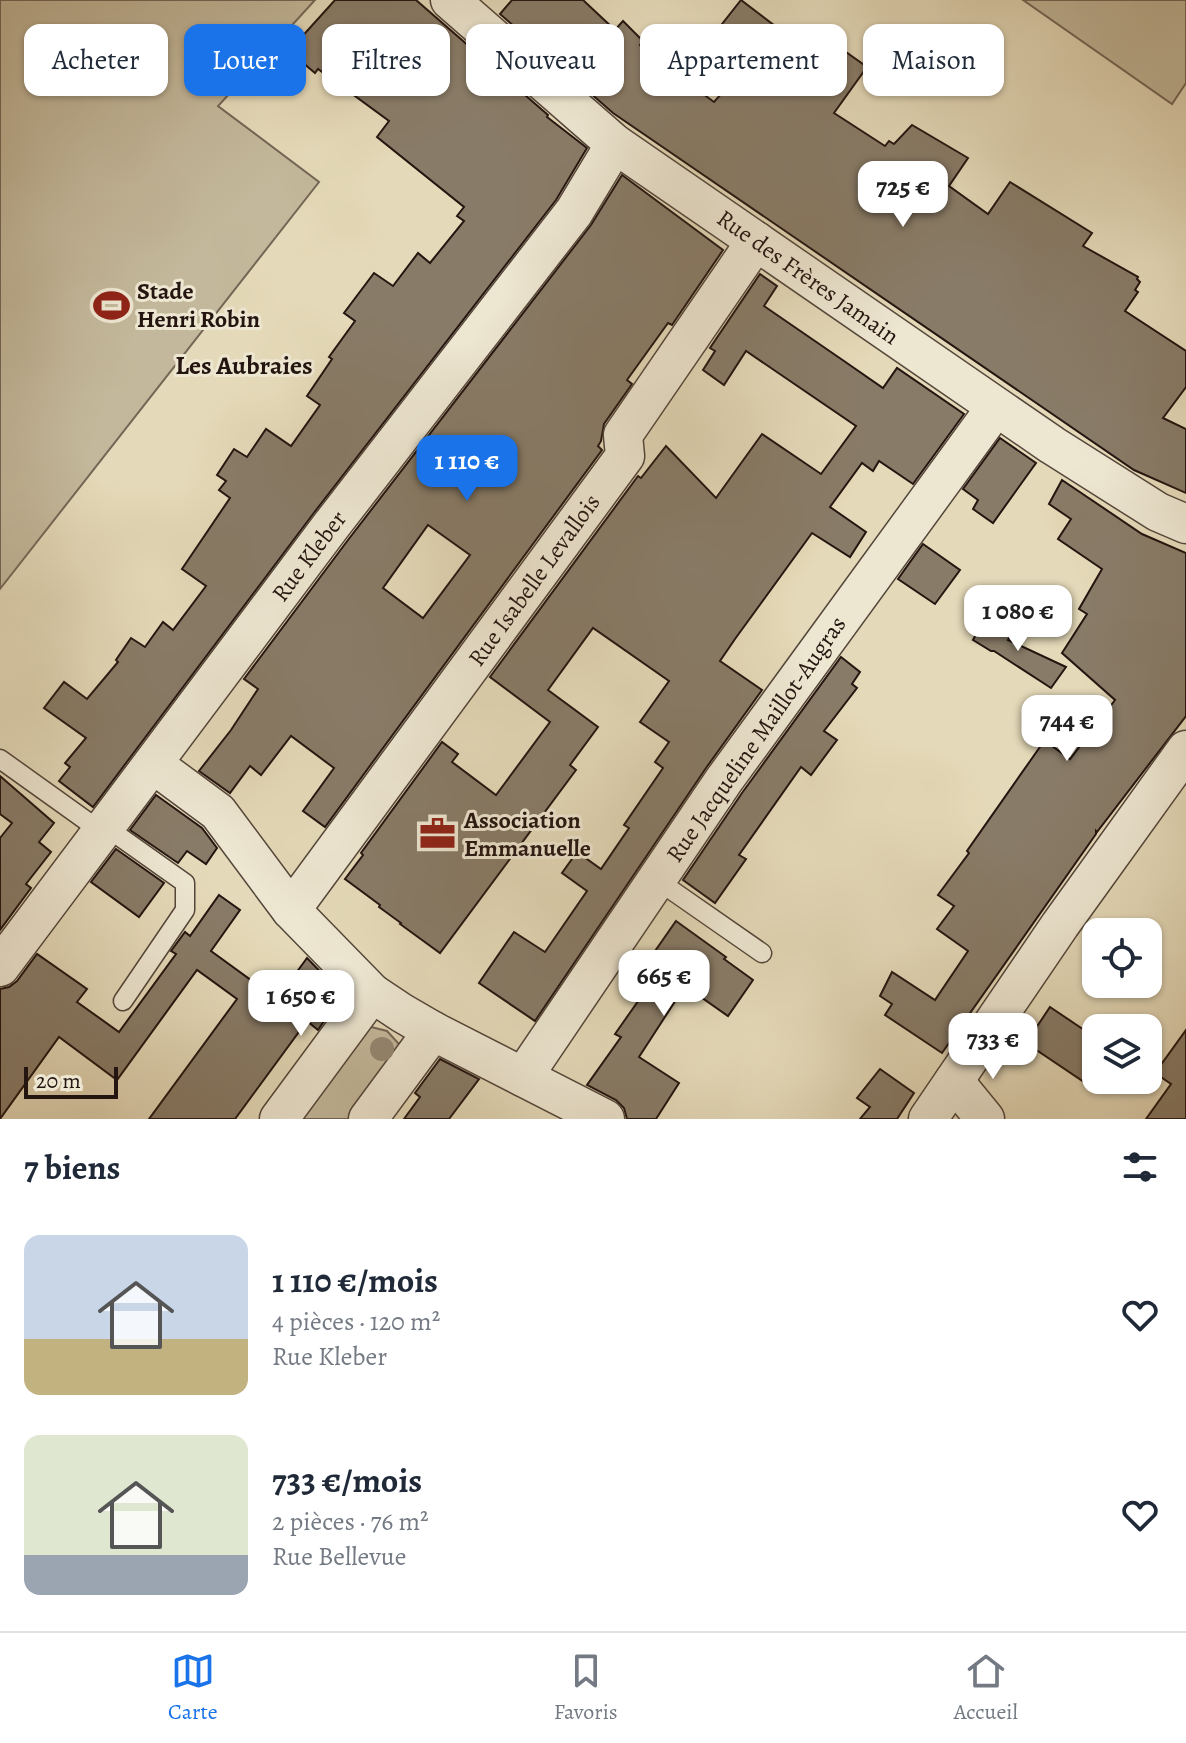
<!DOCTYPE html>
<html lang="fr">
<meta charset="utf-8">
<style>
:root{--surface:#fff;--page:#f2f2f3;--text:#1f2937;--muted:#747a83;--line:#e0e1e3;--accent:#1a73e8}
body{margin:0;font-family:Alegreya,serif;background:var(--page);color:var(--text);height:100vh;display:flex;flex-direction:column;font-size:30px;white-space:nowrap}
*{box-sizing:border-box;margin:0}
p{font-size:26px;color:var(--muted)}
.icon{flex:none;width:44px;height:44px;fill:none;stroke:currentColor;stroke-width:2;stroke-linecap:round;stroke-linejoin:round}
.map{position:relative;height:1119px;overflow:hidden}
.details{display:flex;flex-direction:column;background:var(--surface);flex:1}
.details>*{flex:none}
.hud{position:absolute;left:24px;top:24px;width:1138px;height:72px;display:flex;gap:16px}
.buttons{position:absolute;left:1082px;top:918px;display:grid;gap:16px}
.buttons a{display:grid;place-items:center;width:80px;height:80px;border-radius:16px;background:var(--surface);box-shadow:0 2px 6px #0004;font-size:40px}
.scale{position:absolute;left:24px;bottom:20px;width:94px;box-sizing:border-box;padding-left:8px;border:4px solid #241510;border-top:0;font-size:22px;line-height:28px;white-space:nowrap;color:#241510;-webkit-text-stroke:6px #ede6d1;paint-order:stroke}
.price{position:absolute;translate:-50% -68px;padding:0 18px;border-radius:16px;background:#fff;color:#222;font-size:26px;line-height:52px;filter:drop-shadow(0 2px 4px #0008)}
.price::after{content:'';position:absolute;left:50%;top:48px;width:24px;height:18px;margin-left:-12px;background:inherit;clip-path:polygon(0 0,100% 0,50% 100%)}
.price.on{background:var(--accent);color:#fff}
ul{padding:0;list-style:none}
li{display:flex;align-items:center;gap:24px;height:200px;padding:0 24px}
li span{display:grid;place-items:center;flex:none;width:224px;height:160px;border-radius:16px;color:#555}
li>.icon{margin-inline-start:auto}
span .icon{width:96px;height:96px;fill:#fffc;stroke-width:1}
li b{font-size:34px}
h2{display:flex;justify-content:space-between;align-items:center;height:96px;padding:0 24px;font-size:34px}
.tag{padding:0 28px;border-radius:16px;background:var(--surface);box-shadow:0 2px 6px #0004;font-size:28px;line-height:72px}
.tag.on{background:var(--accent);color:#fff}
.tab-bar{display:flex;justify-content:space-around;align-items:center;height:112px;border-top:2px solid var(--line);background:var(--surface);font-size:22px;color:var(--muted)}
.tab-bar a{display:grid;justify-items:center;gap:4px}
.tab-bar .on{color:var(--accent)}
.map>svg:first-child{display:block}
.green{fill:#c3b89b;stroke:#746656;stroke-width:2}
.building{fill:#887b67;stroke:#241510;stroke-width:2;fill-rule:evenodd}
.lines{fill:none;stroke-linecap:round;stroke-linejoin:round}
.service-casing{stroke:#54463a;stroke-width:21}
.minor-casing{stroke:#54463a;stroke-width:41}
.service{stroke:#ede6d1;stroke-width:18}
.minor{stroke:#ede6d1;stroke-width:38}
.tree{fill:#958873}
.labels{text-anchor:middle;stroke-width:6;stroke-linejoin:round;paint-order:stroke}
.street-label{font-size:24px;fill:#241510;stroke:#ede6d1}
.poi-label{font-size:24px;font-weight:bold;fill:#241510;stroke:#ede6d1;text-anchor:start}
.neighbourhood-label{font-size:26px;font-weight:bold;fill:#241510;stroke:#ede6d1}
</style>
<div class="map">
<svg width="1186" height="1119" viewBox="0 0 1186 1119">
<rect width="100%" height="100%" fill="#e4d9b8"/>
<filter id="stains"><feTurbulence type="fractalNoise" baseFrequency=".0025" numOctaves="4"/><feColorMatrix values="0 0 0 0 .2 0 0 0 0 .09 0 0 0 0 .02 0 0 0 .5 -.17"/></filter>
<radialGradient id="worn" r=".72"><stop offset=".6" stop-color="#630" stop-opacity="0"/><stop offset="1" stop-color="#630" stop-opacity=".3"/></radialGradient>
<g class="green">
<path d="M0,0H315L218,106L319,182L0,589Z"/>
<path d="M1023,0H1186V83L1172,104Z"/>
<path d="M367,1026L387,1031L399,1044L398,1058L353,1119H298Z"/>
</g>
<g class="building">
<path d="M335,0H416L548,115L547,117L587,148L556,200L313,514L93,807L59,781L70,767L65,763L86,738L44,708L64,682L87,699L118,662L116,660L131,638L145,647L163,622L173,630L206,586L182,569L230,498L219,490L226,481L217,475L234,449L247,457L266,429L291,446L320,405L307,396L332,359L329,357L355,321L344,313L374,273L393,286L418,253L430,263L464,221L457,216L464,207L377,137L389,121L318,69L315,73L289,51Z"/>
<path d="M512,0H583L615,30L623,21L643,41L640,45L678,78L680,77L714,102L757,54L798,84L829,40L867,67L834,113L885,146L889,141L894,144L912,125L968,158L949,186L988,214L1010,182L1092,233L1083,246L1138,277L1137,279L1140,282L1135,290L1138,292L1125,311L1186,351V387L1163,418L1186,429V493L1134,470L613,113L500,14Z"/>
<path d="M741,0L775,26L744,65L711,38Z"/>
<path d="M622,175L723,250L672,325L668,323L627,380L632,384L604,424L601,441L598,446L602,450L325,827L303,811L334,768L291,736L261,775L250,766L230,793L199,771L231,730L258,689L244,679L348,540L591,225ZM428,525L470,555L423,618L383,588Z"/>
<path d="M760,274L777,286L764,306L844,361L883,388L897,368L964,414L913,484L879,461L873,471L862,463L830,507L866,532L850,557L812,533L735,639L720,661L762,690L706,768L535,1021L479,983L514,932L545,952L587,891L562,873L577,852L601,869L629,828L624,825L663,768L655,762L669,742L640,722L669,681L593,628L548,690L598,727L570,765L576,770L440,953L400,924L401,923L379,907L380,905L345,879L363,855L361,853L442,742L458,754L452,762L496,795L505,783L550,722L490,677L638,476L641,478L666,446L716,498L762,434L821,474L856,426L746,351L724,385L703,370L715,351L710,348Z"/>
<path d="M1000,438L1036,463L993,523L973,509L978,500L963,489Z"/>
<path d="M1062,480L1142,534L1186,553V716L1097,832L1096,831V834L942,1053L885,1015L892,1004L880,996L892,972L935,1000L968,951L937,929L954,906L938,895L969,853L967,851L1042,744L1052,746L1070,759L1115,700L1062,653L1087,614L1079,609L1102,569L1058,539L1071,519L1049,504Z"/>
<path d="M923,544L960,570L935,604L898,579Z"/>
<path d="M985,618L1012,633L1008,640L1066,667L1051,688L994,651H991L973,640Z"/>
<path d="M841,657L860,672L852,684L857,688L824,731L837,740L811,775L801,767L739,855L746,859L715,903L683,880L742,793Z"/>
<path d="M0,776L54,823L39,842L51,852L26,884L31,888L0,930V838L12,823L0,814Z"/>
<path d="M156,795L202,828L217,848L206,864L187,851L178,863L130,830Z"/>
<path d="M116,849L164,883L139,917L91,882Z"/>
<path d="M219,895L240,910L211,951L277,999L307,958L342,994L318,1030L307,1021L235,1119H149L237,999L197,970L117,1080L59,1037L0,1119V989L9,987L17,981L37,954L87,989L77,1002L119,1032L176,954L171,951L185,932L190,936Z"/>
<path d="M676,921L726,957L724,959L753,980L728,1016L685,986L639,1057L679,1083L656,1119H627L624,1108L616,1100L587,1085L621,1037L615,1034L641,997L632,990L646,969L644,967Z"/>
<path d="M1050,1007L1096,1038V1090L1026,1043Z"/>
<path d="M1186,1030V1119H1146L1171,1084L1155,1073Z"/>
<path d="M440,1059L479,1079L449,1119H404L420,1097L415,1093Z"/>
<path d="M880,1069L914,1093L897,1119H860L870,1107L857,1098Z"/>
</g>
<g class="lines">
<defs>
<g id="service">
<path d="M0,759L102,832"/>
<path d="M106,827L185,883V910L123,1001"/>
<path d="M657,880L762,953"/>
</g>
<g id="minor">
<path d="M450,0L615,144L1052,445L1158,512L1186,524"/>
<path d="M153,764L218,812L291,910L372,993L402,1013L433,1031L605,1119"/>
<path d="M291,910L625,456L623,435L756,241"/>
<path d="M0,967L330,527L574,212L615,144"/>
<path d="M523,1077L724,780L996,407"/>
<path d="M954,1081L985,1119"/>
<path d="M279,1119L372,993"/>
<path d="M368,1119L433,1031"/>
<path d="M928,1119L1060,925L1186,750"/>
</g>
</defs>
<use href="#service" class="service-casing"/>
<use href="#minor" class="minor-casing"/>
<use href="#service" class="service"/>
<use href="#minor" class="minor"/>
</g>
<circle class="tree" cx="382" cy="1049" r="12"/>
<defs>
<symbol id="stadium-bare" viewBox="-9 -9 18 18"><path d="M0-5a6.5 5 0 1 0 0 10a6.5 5 0 1 0 0-10ZM-3.5-1.8h7v3.6h-7Z" fill="#8f2418" stroke="#ede6d1" stroke-width="2.5" paint-order="stroke"/></symbol>
<symbol id="office-bare" viewBox="-9 -9 18 18"><path d="M-6-3h4V-5.5h4V-3h4V5H-6ZM-1-4.5V-3h2v-1.5ZM-6 0V1H6V0Z" fill="#8f2418" stroke="#ede6d1" stroke-width="2.5" paint-order="stroke"/></symbol>
</defs>
<g fill-rule="evenodd">
<use href="#stadium-bare" x="86" y="280" width="51" height="51"/>
<use href="#office-bare" x="412" y="808" width="51" height="51"/>
</g>
<g class="labels">
<g class="street-label">
<text transform="translate(808 277) rotate(35)" y="8">Rue des Frères Jamain</text>
<text transform="translate(309 556) rotate(-53)" y="8">Rue Kleber</text>
<text transform="translate(534 580) rotate(-54)" y="8">Rue Isabelle Levallois</text>
<text transform="translate(756 739) rotate(-55)" y="8">Rue Jacqueline Maillot-Augras</text>
</g>
<g class="poi-label">
<text x="137" y="299">Stade<tspan x="137" dy="28">Henri Robin</tspan></text>
<text x="464" y="828">Association<tspan x="464" dy="28">Emmanuelle</tspan></text>
</g>
<g class="neighbourhood-label">
<text x="244" y="374">Les Aubraies</text>
</g>
</g>
<rect width="100%" height="100%" filter="url(#stains)"/>
<rect width="100%" height="100%" fill="url(#worn)"/>
</svg>
<div class="buttons">
<a><svg class="icon" aria-label="locate" viewBox="0 0 24 24"><circle cx="12" cy="12" r="6"/><path d="M12 2v4M12 18v4M2 12h4M18 12h4"/></svg></a>
<a><svg class="icon" aria-label="layers" viewBox="0 0 24 24"><path d="M12 4l9 5-9 5-9-5zM3 14l9 5 9-5"/></svg></a>
</div>
<div class="scale">20 m</div>
<b class="price" style="left:903px;top:229px">725 €</b>
<b class="price on" style="left:467px;top:503px">1 110 €</b>
<b class="price" style="left:1018px;top:653px">1 080 €</b>
<b class="price" style="left:1067px;top:763px">744 €</b>
<b class="price" style="left:664px;top:1018px">665 €</b>
<b class="price" style="left:301px;top:1038px">1 650 €</b>
<b class="price" style="left:993px;top:1081px">733 €</b>
<div class="hud">
<a class="tag">Acheter</a>
<a class="tag on">Louer</a>
<a class="tag">Filtres</a>
<a class="tag">Nouveau</a>
<a class="tag">Appartement</a>
<a class="tag">Maison</a>
</div>
</div>
<section class="details">
<h2>7 biens<svg class="icon" aria-label="filters" viewBox="0 0 24 24"><path d="M4 7h16M4 17h16"/><circle cx="9" cy="7" r="2"/><circle cx="15" cy="17" r="2"/></svg></h2>
<ul>
<li><span style="background:linear-gradient(#c9d6e8 65%,#c2b280 0)"><svg class="icon" aria-label="home" viewBox="0 0 24 24"><path d="M3 11l9-7 9 7M6 9v11h12V9"/></svg></span><div><b>1 110 €/mois</b><p>4 pièces · 120 m²</p><p>Rue Kleber</p></div><svg class="icon" aria-label="heart" viewBox="0 0 24 24"><path d="M12 20l-8-8c-3-5 5-10 8-4 3-6 11-1 8 4z"/></svg></li>
<li><span style="background:linear-gradient(#dfe7d0 75%,#9aa5b1 0)"><svg class="icon" aria-label="home" viewBox="0 0 24 24"><path d="M3 11l9-7 9 7M6 9v11h12V9"/></svg></span><div><b>733 €/mois</b><p>2 pièces · 76 m²</p><p>Rue Bellevue</p></div><svg class="icon" aria-label="heart" viewBox="0 0 24 24"><path d="M12 20l-8-8c-3-5 5-10 8-4 3-6 11-1 8 4z"/></svg></li>
</ul>
</section>
<nav class="tab-bar">
<a class="on"><svg class="icon" aria-label="map" viewBox="0 0 24 24"><path d="M3 6l6-2 6 2 6-2v14l-6 2-6-2-6 2zM9 4v14M15 6v14"/></svg>Carte</a>
<a><svg class="icon" aria-label="saved" viewBox="0 0 24 24"><path d="M7 4h10v16l-5-4-5 4z"/></svg>Favoris</a>
<a><svg class="icon" aria-label="home" viewBox="0 0 24 24"><path d="M3 11l9-7 9 7M6 9v11h12V9"/></svg>Accueil</a>
</nav>
